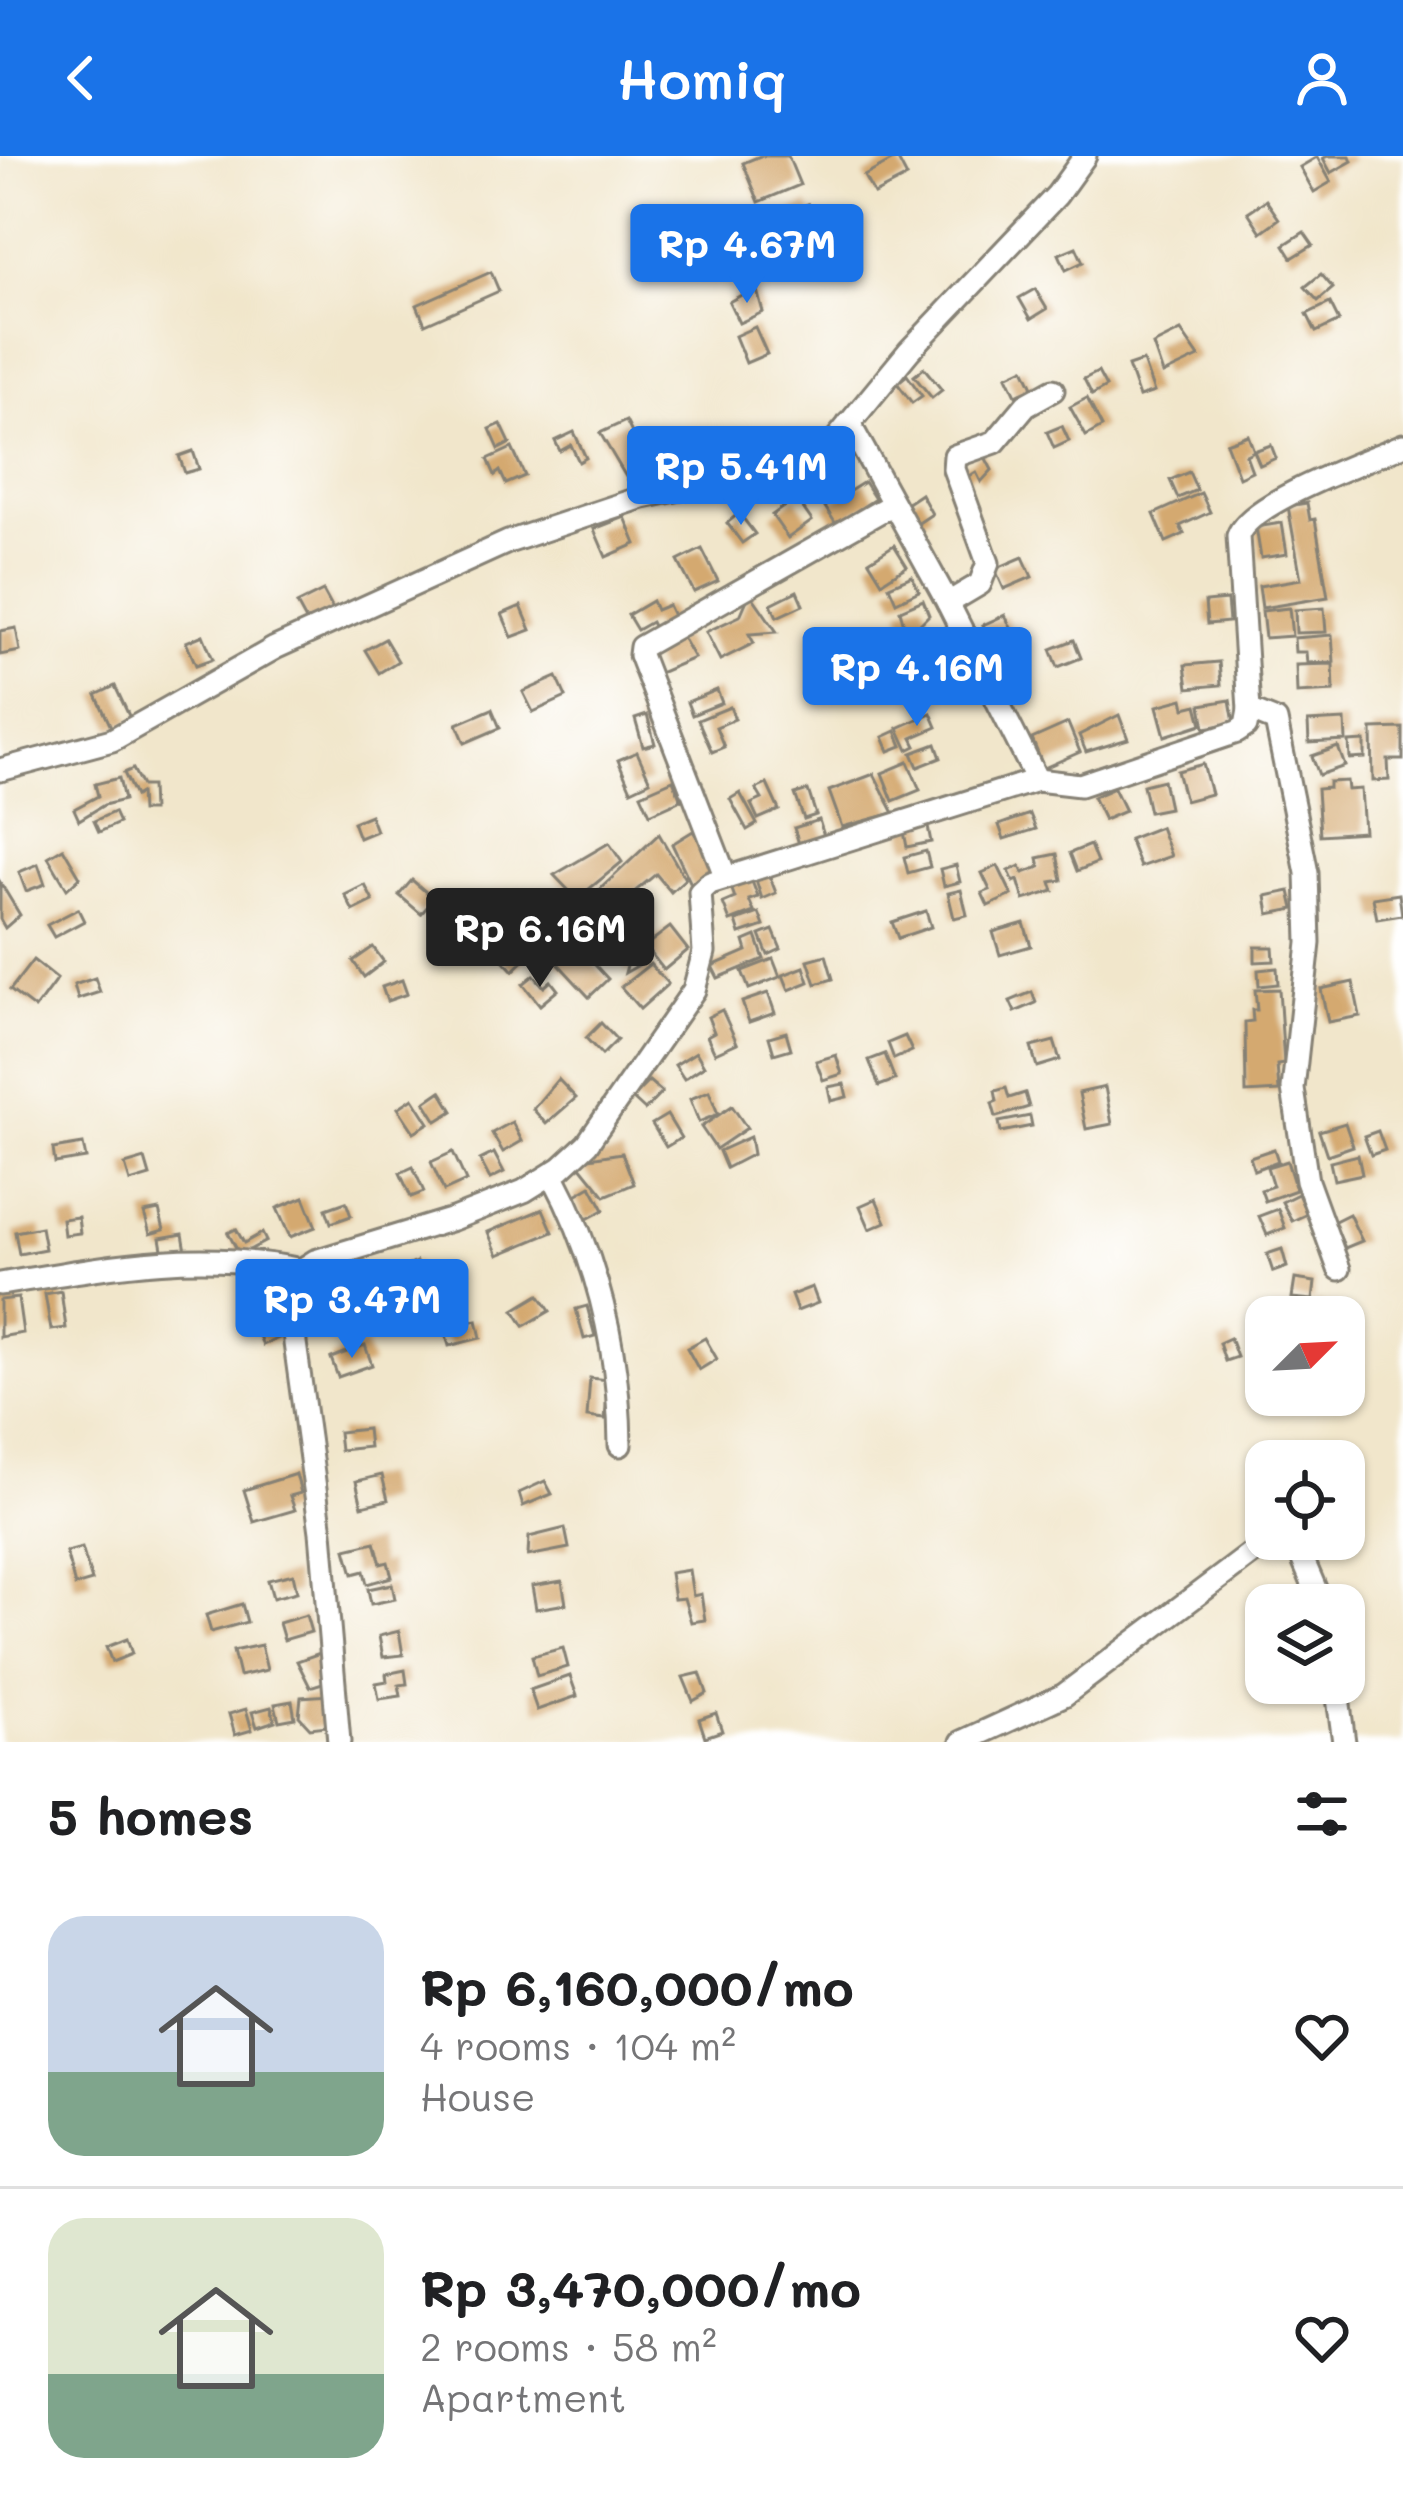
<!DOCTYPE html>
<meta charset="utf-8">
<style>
:root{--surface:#fff;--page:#f2f2f2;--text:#202124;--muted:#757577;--line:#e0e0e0;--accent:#1a73e8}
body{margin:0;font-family:Mali,sans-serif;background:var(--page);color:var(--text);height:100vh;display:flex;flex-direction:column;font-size:45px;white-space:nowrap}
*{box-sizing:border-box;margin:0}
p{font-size:39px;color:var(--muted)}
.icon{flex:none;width:66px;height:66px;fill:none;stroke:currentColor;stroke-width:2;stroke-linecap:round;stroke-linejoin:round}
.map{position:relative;height:1586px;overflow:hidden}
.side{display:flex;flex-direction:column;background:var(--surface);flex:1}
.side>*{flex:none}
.needle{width:78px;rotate:66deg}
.controls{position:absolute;left:1245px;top:1140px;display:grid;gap:24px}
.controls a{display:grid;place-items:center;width:120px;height:120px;border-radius:24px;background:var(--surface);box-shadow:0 3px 9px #0004;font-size:60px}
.price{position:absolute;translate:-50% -102px;padding:0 27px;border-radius:12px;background:var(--accent);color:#fff;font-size:39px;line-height:78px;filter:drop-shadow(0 3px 6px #0008)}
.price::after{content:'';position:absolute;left:50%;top:72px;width:36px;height:27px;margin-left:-18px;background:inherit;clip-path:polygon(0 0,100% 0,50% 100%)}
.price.current{background:#222;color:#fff}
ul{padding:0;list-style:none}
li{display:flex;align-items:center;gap:36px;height:300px;padding:0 48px}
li+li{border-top:3px solid var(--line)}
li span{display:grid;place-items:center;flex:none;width:336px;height:240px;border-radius:36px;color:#555}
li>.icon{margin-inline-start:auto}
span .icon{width:144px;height:144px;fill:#fffc;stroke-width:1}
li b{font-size:51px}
h2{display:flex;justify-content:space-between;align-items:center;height:144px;padding:0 48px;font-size:51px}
header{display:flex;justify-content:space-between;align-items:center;height:156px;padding:0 48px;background:var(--accent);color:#fff;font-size:54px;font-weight:600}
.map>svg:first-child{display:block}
.building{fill:#d4a970}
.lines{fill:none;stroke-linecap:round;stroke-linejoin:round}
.minor-casing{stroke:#868174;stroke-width:27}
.minor{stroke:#fff;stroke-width:21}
</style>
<header><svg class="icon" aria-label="back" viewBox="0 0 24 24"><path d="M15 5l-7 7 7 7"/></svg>Homiq<svg class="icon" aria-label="person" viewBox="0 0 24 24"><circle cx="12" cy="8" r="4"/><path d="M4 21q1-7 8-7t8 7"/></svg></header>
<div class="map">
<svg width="1403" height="1586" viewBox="0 0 1403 1586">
<rect width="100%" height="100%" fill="#fff"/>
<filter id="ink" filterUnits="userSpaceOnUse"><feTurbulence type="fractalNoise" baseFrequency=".00833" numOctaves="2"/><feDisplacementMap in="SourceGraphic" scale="24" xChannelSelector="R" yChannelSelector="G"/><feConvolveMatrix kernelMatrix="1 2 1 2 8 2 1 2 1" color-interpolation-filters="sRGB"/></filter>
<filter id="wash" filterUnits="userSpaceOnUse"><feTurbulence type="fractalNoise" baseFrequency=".004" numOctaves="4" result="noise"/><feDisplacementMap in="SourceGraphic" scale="48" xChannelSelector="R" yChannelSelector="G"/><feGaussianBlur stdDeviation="2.7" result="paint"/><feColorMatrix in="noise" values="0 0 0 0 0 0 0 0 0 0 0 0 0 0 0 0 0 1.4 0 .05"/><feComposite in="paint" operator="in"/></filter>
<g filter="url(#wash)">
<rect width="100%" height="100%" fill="#f1e6cb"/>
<g id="blocks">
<g class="building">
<path d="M760,0H788L800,29L759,46L743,7Z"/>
<path d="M1328,0H1350L1352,5L1331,17L1323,2Z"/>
<path d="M1317,1L1331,26L1314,36L1300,11Z"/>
<path d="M897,2L907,21L874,38L864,20Z"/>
<path d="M1266,44L1279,63L1261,76L1248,56Z"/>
<path d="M808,48L814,62L787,76L779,59Z"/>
<path d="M745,71L757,97L726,113L724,108L716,111L706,94Z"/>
<path d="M1304,76L1313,89L1292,102L1284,89Z"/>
<path d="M825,83L833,102L801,116L793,97Z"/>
<path d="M1076,91L1083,106L1066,114L1059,98Z"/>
<path d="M491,116L499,135L425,168L417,149Z"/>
<path d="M1321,118L1333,132L1318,145L1305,131Z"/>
<path d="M756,131L763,156L739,167L729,146Z"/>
<path d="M1035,133L1047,153L1031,163L1019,142Z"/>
<path d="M1330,147L1339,165L1316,176L1307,158Z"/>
<path d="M755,171L767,198L746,207L735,180Z"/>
<path d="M1181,175L1199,201L1163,218L1153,189Z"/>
<path d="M1143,205L1154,236L1139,241L1128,210Z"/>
<path d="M924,212L942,234L932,242L914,220Z"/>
<path d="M1024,212L1033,231L1016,239L1007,220Z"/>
<path d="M1098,216L1106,231L1092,239L1084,223Z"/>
<path d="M907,219L922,240L912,247L897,227Z"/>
<path d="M1087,242L1102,271L1086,280L1070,251Z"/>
<path d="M626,265L649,311L629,326L600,277Z"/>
<path d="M501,268L510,287L499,293L490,273Z"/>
<path d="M1062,270L1069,285L1054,292L1047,276Z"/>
<path d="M574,276L586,302L579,306L571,289L560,295L555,285Z"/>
<path d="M1248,279L1254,295L1246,299L1252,315L1239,321L1226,287Z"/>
<path d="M1271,289L1276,302L1260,309L1254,295Z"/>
<path d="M512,292L525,320L506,328L500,315L495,319L488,303Z"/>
<path d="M193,295L199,313L185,317L179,300Z"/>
<path d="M982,295L992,314L981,326L976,316L965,323L958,310L971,306Z"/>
<path d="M822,300L839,326L818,332L810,306Z"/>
<path d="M1189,316L1197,334L1178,342L1170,324Z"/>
<path d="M864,326L875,343L836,368L825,351Z"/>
<path d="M1201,337L1210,356L1180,370L1184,378L1166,386L1154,358Z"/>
<path d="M921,338L932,358L917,368L906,348Z"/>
<path d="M796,342L812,365L788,382L772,359Z"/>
<path d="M1307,347L1310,364L1315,363L1328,441L1262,452L1259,430L1301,423L1288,350Z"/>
<path d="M739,357L755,378L742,387L727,367Z"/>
<path d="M625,361L636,388L606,401L594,373Z"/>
<path d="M1282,367L1287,398L1261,402L1256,371Z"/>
<path d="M894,389L907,410L882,426L869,405Z"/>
<path d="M702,393L718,425L694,436L678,405Z"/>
<path d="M1023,401L1032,421L1004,433L995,413Z"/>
<path d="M912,420L919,435L896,446L889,430Z"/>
<path d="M323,435L334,455L308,468L297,448Z"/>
<path d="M797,435L803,449L777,461L771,448Z"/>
<path d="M750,437L777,476L749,478L754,487L720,504L706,476L740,460Z"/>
<path d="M923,444L929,459L907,481L900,454Z"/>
<path d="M1227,444L1229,466L1207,468L1205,446Z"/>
<path d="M652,445L656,454L668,449L676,466L656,476L651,466L637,474L628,459Z"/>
<path d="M521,450L531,474L512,481L502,458Z"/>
<path d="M1289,452L1292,480L1265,482L1262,455Z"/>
<path d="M1324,452L1326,476L1296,477L1295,454Z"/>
<path d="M1005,459L1017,485L995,495L983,469Z"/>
<path d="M16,472L20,495L0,499V475Z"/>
<path d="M944,472L953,493L925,512L918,486Z"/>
<path d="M203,479L213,503L196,509L186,486Z"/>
<path d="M1332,479L1334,506L1307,507L1306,496H1295L1294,482Z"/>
<path d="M682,481L694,502L659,517L650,497Z"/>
<path d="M385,483L398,505L379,517L365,494Z"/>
<path d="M1074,484L1081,502L1058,511L1051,493Z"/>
<path d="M843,485L849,499L828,508L822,494Z"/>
<path d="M1219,506L1221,529L1188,532L1185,509Z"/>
<path d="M1333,508L1334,535L1297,537L1296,509Z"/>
<path d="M557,521L566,541L533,556L523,536Z"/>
<path d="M115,530L131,564L112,573L96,539Z"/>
<path d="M717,534L722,547L692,559L687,546Z"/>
<path d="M1183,543L1185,552L1197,549L1202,568L1165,580L1157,550Z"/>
<path d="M1230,544L1234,567L1205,572L1201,549Z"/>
<path d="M730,551L735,563L716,571L724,591L712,596L698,564Z"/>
<path d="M492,553L500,572L465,587L457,568Z"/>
<path d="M931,557L937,571L912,582L916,590L908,594L898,572Z"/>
<path d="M647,559L655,588L643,591L635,563Z"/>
<path d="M1119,559L1128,583L1086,596L1079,579Z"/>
<path d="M1345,564L1346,585L1309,587L1308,566Z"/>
<path d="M1068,567L1080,596L1044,612L1032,583Z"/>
<path d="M1403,572V604H1388L1389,624L1373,625L1372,573Z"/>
<path d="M896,575L902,590L889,595L883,581Z"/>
<path d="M1365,585V602L1350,603L1349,586Z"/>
<path d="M936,588L941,602L918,611L912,597Z"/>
<path d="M1338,591L1345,610L1319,619L1312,600Z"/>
<path d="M637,596L650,625L631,634L618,604Z"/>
<path d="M908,606L920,634L893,645L882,617Z"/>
<path d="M1203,608L1211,638L1185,645L1177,615Z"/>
<path d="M133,613L142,630H151L152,655H141L140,637L135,640L124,617Z"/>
<path d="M874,618L894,657L842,671L829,635Z"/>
<path d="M119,622L124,644L104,649L79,664L74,653L98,640L95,628Z"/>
<path d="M673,624L681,644L650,658L641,638Z"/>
<path d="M1163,624L1169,652L1149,656L1143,629Z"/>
<path d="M1347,625L1348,634L1361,633L1364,676L1320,679L1317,633L1329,632V626Z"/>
<path d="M767,628L779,654L758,663L751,648L762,643L756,633Z"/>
<path d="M1114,632L1125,655L1104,664L1093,641Z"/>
<path d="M808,634L816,659L804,663L795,638Z"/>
<path d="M740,637L757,668L747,674L730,643Z"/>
<path d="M114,656L119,667L99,676L94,665Z"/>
<path d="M1030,658L1036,673L1004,683L999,669Z"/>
<path d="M370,659L376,675L359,682L353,666Z"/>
<path d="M819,664L825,683L800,691L794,672Z"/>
<path d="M927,666L931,686L907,691L903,671Z"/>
<path d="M1160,671L1171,700L1140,711L1129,683Z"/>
<path d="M693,675L718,715L693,732L672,688Z"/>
<path d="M659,678L685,723L671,736L656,718L581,780L567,764Z"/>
<path d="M609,687L622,706L577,743L554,719Z"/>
<path d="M1090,689L1097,707L1077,715L1070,697Z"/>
<path d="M63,692L80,721L67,733L48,701Z"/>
<path d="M926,695L930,711L908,717L904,701Z"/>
<path d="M1057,698L1062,724L1051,726L1054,735L1024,744L1018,724L1014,726L1009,715L1020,710L1023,717L1040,711L1038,702Z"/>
<path d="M38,708L45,728L26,735L19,716Z"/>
<path d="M956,709L960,726L944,730L940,713Z"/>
<path d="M998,710L1012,739L988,750L982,737L990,734L982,717Z"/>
<path d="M768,716L776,737L762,743L755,721Z"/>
<path d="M750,720L758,741L749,744L754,756L730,765L723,747L735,742L730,728Z"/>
<path d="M412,724L434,743L421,758L399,739Z"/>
<path d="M0,726L20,759L5,772L0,763Z"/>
<path d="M365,729L373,745L353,755L345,739Z"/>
<path d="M961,734L967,759L954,762L948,737Z"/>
<path d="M1290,735L1294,753L1269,758L1266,740Z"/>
<path d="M1399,738L1402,759L1377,763L1373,742Z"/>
<path d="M78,753L84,765L54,781L47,769Z"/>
<path d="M926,755L931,771L898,782L892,766Z"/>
<path d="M759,757L764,770L740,778L736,765Z"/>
<path d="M1024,767L1031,790L1000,799L993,776Z"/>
<path d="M670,771L688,794L664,814L645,790Z"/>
<path d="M773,774L781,793L768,799L760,779Z"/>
<path d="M635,779L642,786L644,806L625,817Z"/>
<path d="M756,780L764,803L718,822L712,810L747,795L744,785Z"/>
<path d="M570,782L608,823L589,841L551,800Z"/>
<path d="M521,787L531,798L513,815L503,804Z"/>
<path d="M373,791L384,806L364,821L353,805Z"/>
<path d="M1255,791H1273L1274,805L1255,806Z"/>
<path d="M826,799L833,823L816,828L808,804Z"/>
<path d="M773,803L780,821L749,833L742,815Z"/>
<path d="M33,804L57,823L35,853L10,834Z"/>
<path d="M650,808L668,828L640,853L621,831Z"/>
<path d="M804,811L809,826L789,834L783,819Z"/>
<path d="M1277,812L1278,828L1259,830L1258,814Z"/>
<path d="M534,819L544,831L551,825L558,834L540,849L523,828Z"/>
<path d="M95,822L100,836L78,843L74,829Z"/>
<path d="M402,824L407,838L387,845L382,831Z"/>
<path d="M1353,826L1360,860L1328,866L1321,833Z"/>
<path d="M1279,833L1284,908L1277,909L1279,935L1246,937L1245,866L1253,865L1252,854H1257L1255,834Z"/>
<path d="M1032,836L1036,847L1015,856L1010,845Z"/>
<path d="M768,837L775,857L749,866L742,846Z"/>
<path d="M722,854L737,887L715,897L707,880L714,876L708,861Z"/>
<path d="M601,867L617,884L602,899L586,882Z"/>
<path d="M786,876L791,893L774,898L769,881Z"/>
<path d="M905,880L912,895L894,903L888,887Z"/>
<path d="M1054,885L1060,904L1037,911L1031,891Z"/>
<path d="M696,896L704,910L684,923L675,909Z"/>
<path d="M885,898L895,924L879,930L869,904Z"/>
<path d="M836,899L842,918L823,924L816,905Z"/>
<path d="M558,923L576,942L546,968L533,953Z"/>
<path d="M649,925L662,936L645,954L632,942Z"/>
<path d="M844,928L847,941L831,945L828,931Z"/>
<path d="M1105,931L1112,968L1086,973L1079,937Z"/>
<path d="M1006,932L1009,942L1025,937L1029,951L996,961L992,947L997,945L995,935Z"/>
<path d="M441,935L453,955L437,965L425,946Z"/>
<path d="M709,935L718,958L699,966L690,943Z"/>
<path d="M413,942L429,967L414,976L398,952Z"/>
<path d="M732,950L747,972L716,993L701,971Z"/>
<path d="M667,959L681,982L666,991L652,968Z"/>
<path d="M1030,960L1032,970L1001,976L999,966Z"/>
<path d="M512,966L522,985L503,996L492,977Z"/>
<path d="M1345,967L1353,990L1327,999L1319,975Z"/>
<path d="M1378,975L1385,994L1371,999L1364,980Z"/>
<path d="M750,981L753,998L726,1012L719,995Z"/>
<path d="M83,988L86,1002L55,1007L53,993Z"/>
<path d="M1274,993L1278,1005L1254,1014L1250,1001Z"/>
<path d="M453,996L466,1025L444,1035L431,1006Z"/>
<path d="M494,997L504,1016L490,1023L480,1004Z"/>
<path d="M622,997L634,1028L605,1040L576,1004Z"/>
<path d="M1358,999L1362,1018L1334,1024L1330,1006Z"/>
<path d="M145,1003L150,1020L130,1026L125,1009Z"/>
<path d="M1287,1005L1296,1034L1265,1045L1261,1034L1273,1030L1267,1011Z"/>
<path d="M413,1011L424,1036L411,1041L400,1017Z"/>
<path d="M591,1030L604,1054L587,1063L574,1040Z"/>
<path d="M1298,1038L1307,1058L1292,1065L1282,1046Z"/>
<path d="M304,1041L316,1071L290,1081L277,1052Z"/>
<path d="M876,1043L886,1066L870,1073L860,1050Z"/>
<path d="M346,1046L351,1060L331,1067L326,1053Z"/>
<path d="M543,1053L553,1076L498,1099L488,1076Z"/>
<path d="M1278,1053L1285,1072L1267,1079L1259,1060Z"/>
<path d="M159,1054L164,1074L150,1078L144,1057Z"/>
<path d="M1349,1058L1362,1085L1345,1092L1333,1066Z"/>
<path d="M78,1061L80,1077L64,1079L62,1063Z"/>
<path d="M41,1071L45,1093L19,1098L15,1076Z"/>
<path d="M236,1073L244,1087L262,1077L266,1085L240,1099L228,1077Z"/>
<path d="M183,1078L186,1095L163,1099L160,1082Z"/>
<path d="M1282,1093L1287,1111L1273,1116L1267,1098Z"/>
<path d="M351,1105L355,1121L329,1128L324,1113Z"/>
<path d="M416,1106L428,1134L404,1144L392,1116Z"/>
<path d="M444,1109L451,1129L434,1135L427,1115Z"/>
<path d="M383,1119L393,1145L372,1153L362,1126Z"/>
<path d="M1295,1123L1315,1126L1313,1144L1292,1142Z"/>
<path d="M342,1129L349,1160L330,1164L322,1133Z"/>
<path d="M812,1131L818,1147L797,1155L791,1139Z"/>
<path d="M61,1135L66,1172L51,1174L45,1138Z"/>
<path d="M539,1139L550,1155L524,1170L514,1154Z"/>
<path d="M18,1142L23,1177L0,1181V1144Z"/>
<path d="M1321,1146L1327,1161H1306L1304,1152Z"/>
<path d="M587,1150L595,1180L584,1183L576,1153Z"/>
<path d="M271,1156L281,1181L263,1189L252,1164Z"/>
<path d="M477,1164L481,1182L449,1190L444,1172Z"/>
<path d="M705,1182L717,1203L699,1214L687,1192Z"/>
<path d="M1230,1182L1237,1201L1225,1205L1219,1187Z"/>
<path d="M365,1189L372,1209L338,1221L331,1202Z"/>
<path d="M590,1222L608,1224L605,1263L587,1261Z"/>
<path d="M367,1273L369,1291L340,1294L338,1276Z"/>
<path d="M296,1318L301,1337L290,1340L295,1354L254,1366L244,1334Z"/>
<path d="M382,1319L388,1344L362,1350L356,1325Z"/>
<path d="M545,1325L552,1338L523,1350L519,1337Z"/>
<path d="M565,1372L569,1392L528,1400L529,1381Z"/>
<path d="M375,1386L381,1408L388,1406L392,1421L367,1428L364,1415L353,1418L346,1393Z"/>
<path d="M82,1392L92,1425L75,1430L66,1396Z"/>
<path d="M689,1414L693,1440L701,1438L705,1464L691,1466L684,1442L674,1443L670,1417Z"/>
<path d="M293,1418L297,1436L273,1442L268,1424Z"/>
<path d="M562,1425L566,1448L536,1453L532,1430Z"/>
<path d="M392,1428L395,1443L371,1448L368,1433Z"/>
<path d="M242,1448L247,1466L211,1476L206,1459Z"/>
<path d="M306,1459L311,1476L284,1484L279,1467Z"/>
<path d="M399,1475L403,1499L383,1501L379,1480Z"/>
<path d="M127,1483L132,1498L112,1506L106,1491Z"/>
<path d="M261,1489L267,1514L239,1520L233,1495Z"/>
<path d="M563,1492L568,1511L537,1520L532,1500Z"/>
<path d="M323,1496L332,1524L310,1531L297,1505Z"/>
<path d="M405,1514L407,1528L399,1529L401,1540L379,1543L376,1527L387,1525L386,1518Z"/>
<path d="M700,1517L707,1537L693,1545L683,1521Z"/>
<path d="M570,1520L577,1540L537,1554L530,1534Z"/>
<path d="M330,1539L327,1570L310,1572L299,1560L301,1541Z"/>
<path d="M292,1545L295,1562L279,1565L275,1548Z"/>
<path d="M271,1551L275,1565L257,1571L252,1556Z"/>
<path d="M246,1553L252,1574L235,1579L229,1558Z"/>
<path d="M716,1557L722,1575L705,1581L699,1563Z"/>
</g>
</g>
</g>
<g filter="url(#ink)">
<use href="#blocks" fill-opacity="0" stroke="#868174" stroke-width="3"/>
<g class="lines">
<defs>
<g id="minor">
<path d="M849,267L948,447L1037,624"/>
<path d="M948,447L980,428L988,407L954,313L955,300L995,286L1026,249L1053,234"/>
<path d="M1249,554L1276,565L1307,717L1309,787L1293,933L1307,1025L1339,1113"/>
<path d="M0,614L112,584L275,492L508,386L643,341L741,320L829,292L909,195L1057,39L1085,0"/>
<path d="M726,722L640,499L641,491L893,348"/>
<path d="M552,1018C597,1102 619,1193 620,1289"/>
<path d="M0,1128C103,1111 197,1092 301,1114"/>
<path d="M1294,1383L1322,1449"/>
<path d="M1336,1527L1344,1586"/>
<path d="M339,1586L321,1376L295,1187L293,1131L301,1114L315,1105L453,1063L524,1035L561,1012L587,988L694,834L704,796L700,736L710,727L1037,624L1080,629L1237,576L1246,570L1249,554L1238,380C1249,346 1367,305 1403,289"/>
<path d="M962,1586L1064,1539L1271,1383"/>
</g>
</defs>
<use href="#minor" class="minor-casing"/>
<use href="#minor" class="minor"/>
</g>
</g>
</svg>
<div class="controls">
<a><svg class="needle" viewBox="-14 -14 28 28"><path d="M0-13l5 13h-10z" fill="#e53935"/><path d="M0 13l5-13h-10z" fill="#757577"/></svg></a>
<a><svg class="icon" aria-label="locate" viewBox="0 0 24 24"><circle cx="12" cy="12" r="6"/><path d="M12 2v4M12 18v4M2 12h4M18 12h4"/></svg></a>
<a><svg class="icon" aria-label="layers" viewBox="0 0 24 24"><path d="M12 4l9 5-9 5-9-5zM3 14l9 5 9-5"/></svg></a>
</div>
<b class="price" style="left:747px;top:150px">Rp 4.67M</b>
<b class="price" style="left:741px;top:372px">Rp 5.41M</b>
<b class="price" style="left:917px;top:573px">Rp 4.16M</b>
<b class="price current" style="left:540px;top:834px">Rp 6.16M</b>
<b class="price" style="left:352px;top:1205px">Rp 3.47M</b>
</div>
<section class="side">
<h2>5 homes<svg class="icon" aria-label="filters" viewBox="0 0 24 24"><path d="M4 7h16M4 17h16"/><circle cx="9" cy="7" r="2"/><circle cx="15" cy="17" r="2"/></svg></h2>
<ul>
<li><span style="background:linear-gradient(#c9d6e8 65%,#7fa58c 0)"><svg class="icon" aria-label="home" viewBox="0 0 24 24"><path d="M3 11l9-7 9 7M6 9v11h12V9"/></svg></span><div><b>Rp 6,160,000/mo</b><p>4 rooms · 104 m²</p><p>House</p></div><svg class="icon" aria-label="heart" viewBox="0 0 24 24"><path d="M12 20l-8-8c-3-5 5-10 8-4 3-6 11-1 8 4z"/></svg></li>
<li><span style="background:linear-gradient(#dfe7d0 65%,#7fa58c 0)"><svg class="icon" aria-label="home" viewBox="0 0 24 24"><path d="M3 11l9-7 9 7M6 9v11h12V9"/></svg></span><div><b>Rp 3,470,000/mo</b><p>2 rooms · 58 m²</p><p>Apartment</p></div><svg class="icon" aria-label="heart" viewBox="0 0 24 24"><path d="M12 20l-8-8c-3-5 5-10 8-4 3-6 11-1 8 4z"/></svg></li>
</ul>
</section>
